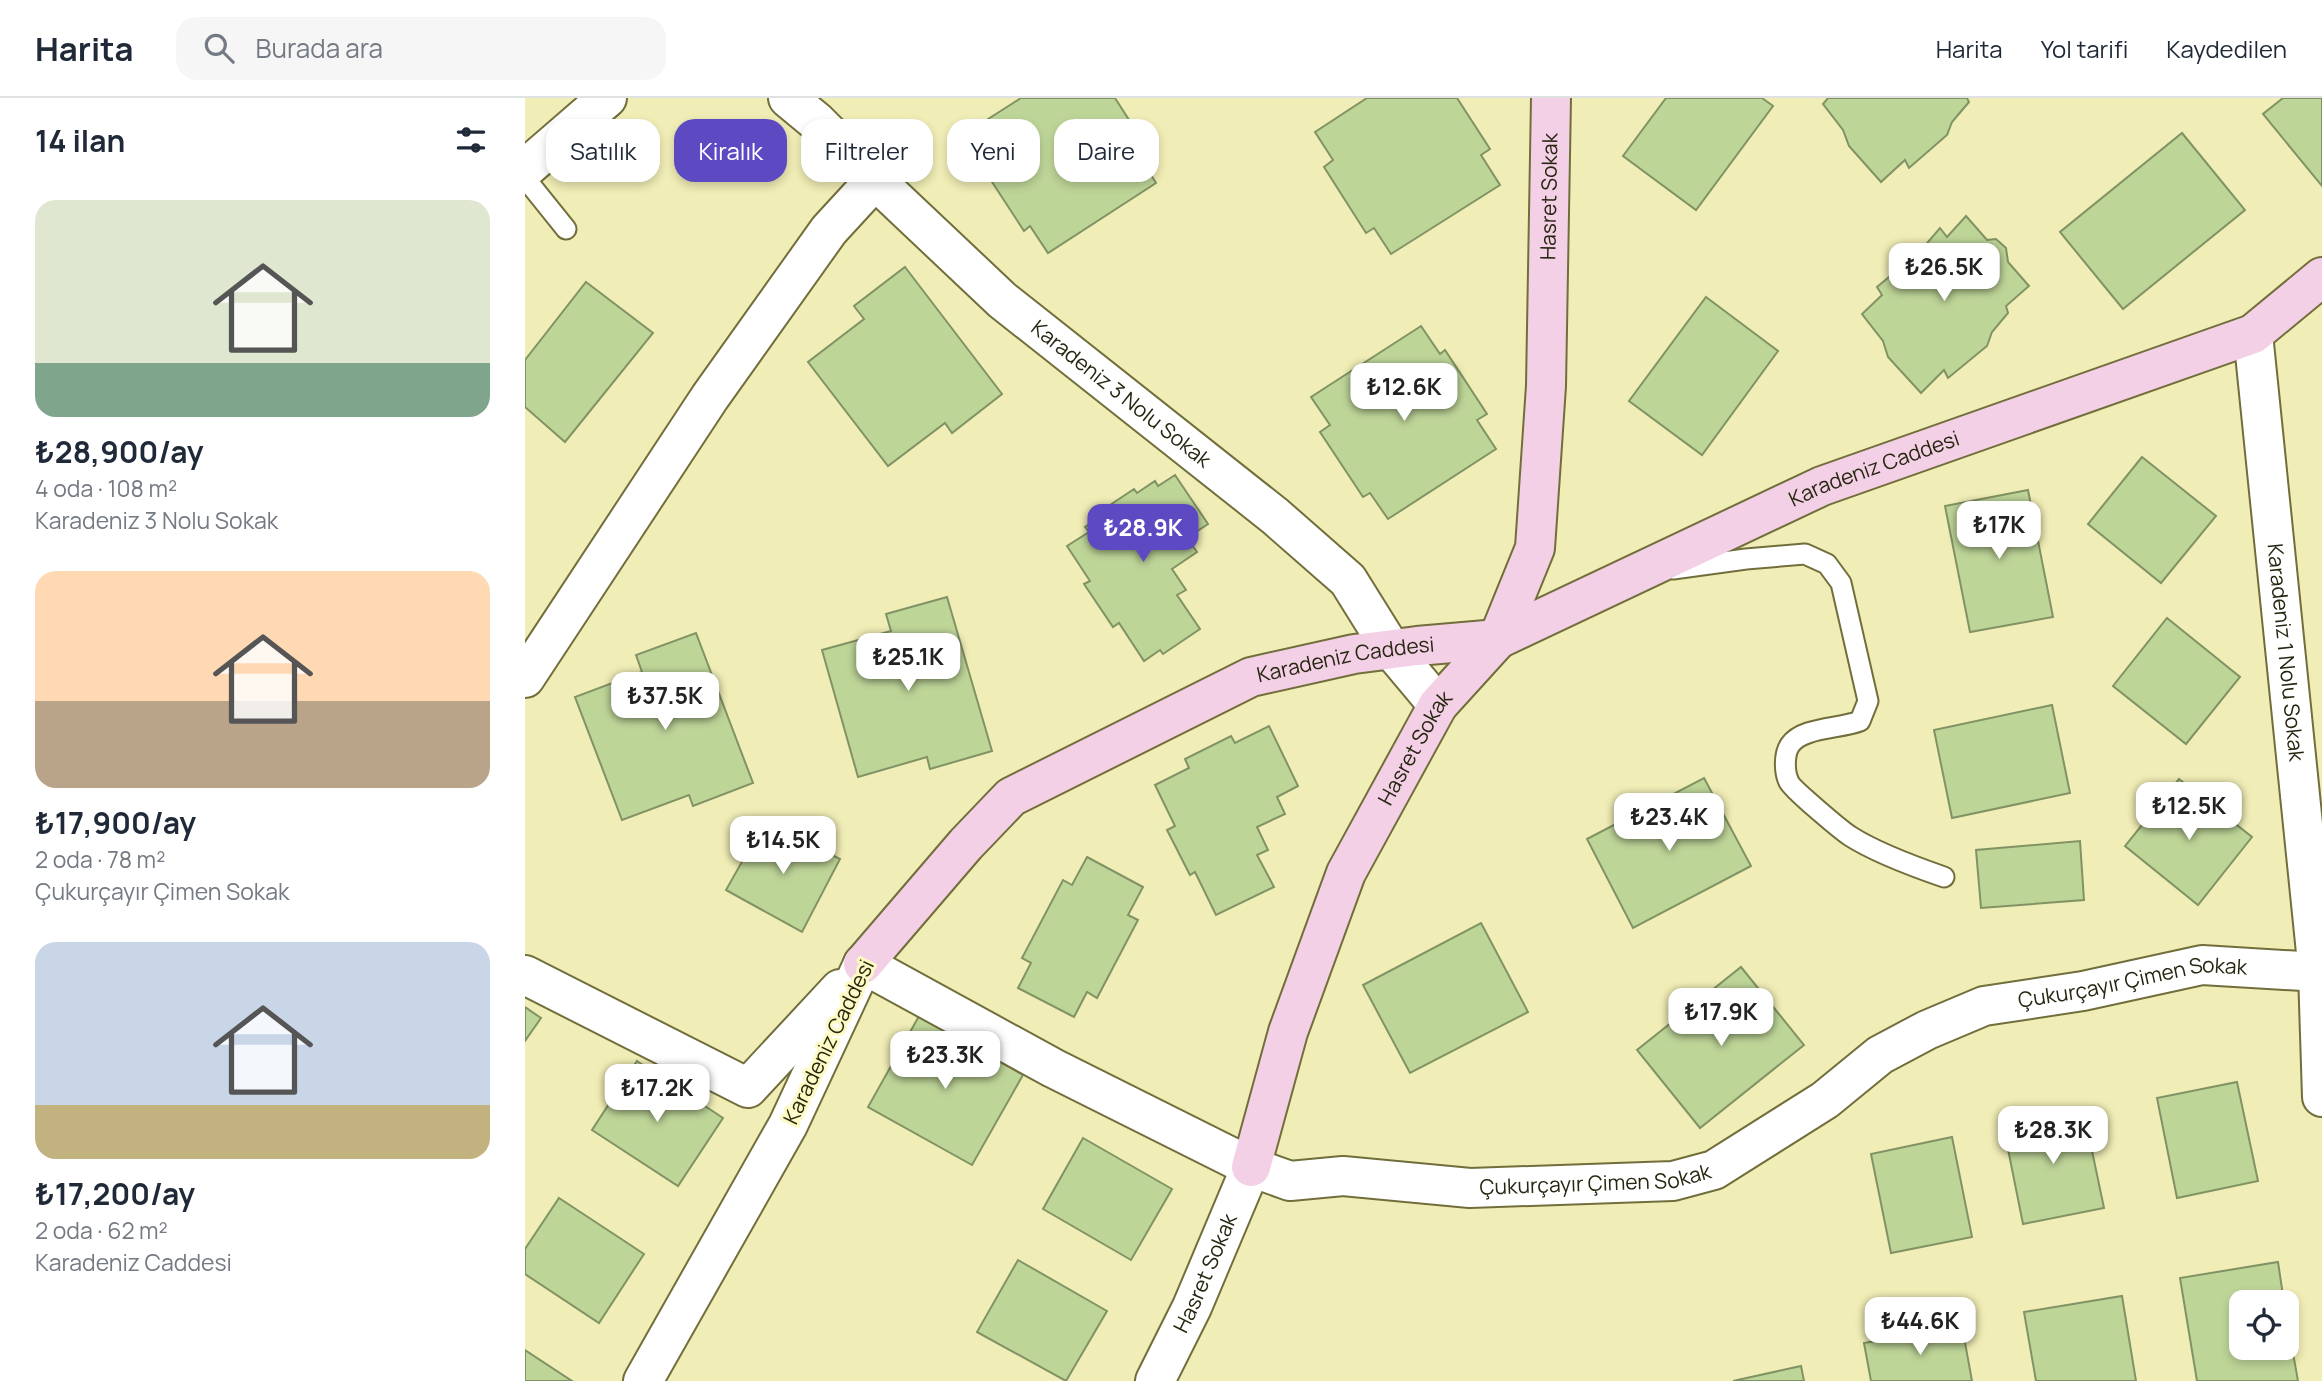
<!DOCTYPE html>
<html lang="tr">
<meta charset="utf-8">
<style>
:root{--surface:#fff;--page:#f6f6f7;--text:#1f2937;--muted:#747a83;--line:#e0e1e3;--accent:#5d4ac3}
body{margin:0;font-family:Manrope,sans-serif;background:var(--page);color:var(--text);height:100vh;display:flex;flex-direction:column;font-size:26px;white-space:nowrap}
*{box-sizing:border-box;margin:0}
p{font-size:23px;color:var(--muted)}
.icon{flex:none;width:38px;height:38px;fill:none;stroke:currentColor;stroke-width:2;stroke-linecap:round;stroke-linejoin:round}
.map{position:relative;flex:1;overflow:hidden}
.details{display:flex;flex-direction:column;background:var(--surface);width:525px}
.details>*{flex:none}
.hud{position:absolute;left:21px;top:21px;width:665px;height:63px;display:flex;gap:14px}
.controls{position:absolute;left:1704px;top:1192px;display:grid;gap:14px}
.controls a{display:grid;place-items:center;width:70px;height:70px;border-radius:14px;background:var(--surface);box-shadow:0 4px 10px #0003;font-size:35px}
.price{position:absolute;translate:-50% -60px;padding:0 16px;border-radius:14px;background:#fff;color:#222;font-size:23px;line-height:46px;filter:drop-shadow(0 2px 4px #0008)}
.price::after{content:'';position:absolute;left:50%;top:42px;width:21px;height:16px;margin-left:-10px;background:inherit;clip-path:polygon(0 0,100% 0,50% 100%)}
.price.on{background:var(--accent);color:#fff}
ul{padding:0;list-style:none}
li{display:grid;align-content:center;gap:14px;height:371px;padding:0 35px}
li span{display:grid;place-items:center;height:217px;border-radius:21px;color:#555}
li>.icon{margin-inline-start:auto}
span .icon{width:126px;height:126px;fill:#fffc;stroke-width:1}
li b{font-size:30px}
h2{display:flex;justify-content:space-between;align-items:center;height:84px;padding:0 35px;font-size:30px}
.pill{padding:0 24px;border-radius:21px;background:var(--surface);box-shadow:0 4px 10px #0003;font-size:24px;line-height:63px}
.pill.on{background:var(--accent);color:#fff}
header{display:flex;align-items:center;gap:42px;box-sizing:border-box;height:98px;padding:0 35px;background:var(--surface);border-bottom:2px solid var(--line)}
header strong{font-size:33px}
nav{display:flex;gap:38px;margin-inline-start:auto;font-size:24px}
.search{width:490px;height:63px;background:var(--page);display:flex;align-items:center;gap:18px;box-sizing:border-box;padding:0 24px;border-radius:21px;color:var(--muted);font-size:26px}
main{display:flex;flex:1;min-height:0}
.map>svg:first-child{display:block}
.building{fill:#bed598;stroke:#819364;stroke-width:2}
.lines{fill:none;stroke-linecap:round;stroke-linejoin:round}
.lane-casing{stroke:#716e3c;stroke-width:23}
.street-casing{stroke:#716e3c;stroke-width:42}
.secondary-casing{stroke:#716e3c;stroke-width:42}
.lane{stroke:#fff;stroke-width:19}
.street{stroke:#fff;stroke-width:38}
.secondary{stroke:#f3d0e6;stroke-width:38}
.labels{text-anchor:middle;stroke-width:6;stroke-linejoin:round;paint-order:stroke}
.street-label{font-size:21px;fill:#272611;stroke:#fdfac3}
</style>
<header>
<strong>Harita</strong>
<div class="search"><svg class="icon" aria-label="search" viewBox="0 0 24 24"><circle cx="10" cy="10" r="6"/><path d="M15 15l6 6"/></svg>Burada ara</div>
<nav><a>Harita</a><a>Yol tarifi</a><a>Kaydedilen</a></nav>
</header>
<main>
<section class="details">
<h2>14 ilan<svg class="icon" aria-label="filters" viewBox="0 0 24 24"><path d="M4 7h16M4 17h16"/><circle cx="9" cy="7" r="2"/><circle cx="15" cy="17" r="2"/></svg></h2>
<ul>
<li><span style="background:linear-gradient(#dfe7d0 75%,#7fa58c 0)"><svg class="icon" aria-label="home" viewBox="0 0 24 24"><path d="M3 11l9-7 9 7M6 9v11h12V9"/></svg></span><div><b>₺28,900/ay</b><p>4 oda · 108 m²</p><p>Karadeniz 3 Nolu Sokak</p></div></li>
<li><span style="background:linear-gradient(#ffd9b3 60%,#b9a48a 0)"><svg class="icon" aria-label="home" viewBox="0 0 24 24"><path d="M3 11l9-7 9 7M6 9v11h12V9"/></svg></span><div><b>₺17,900/ay</b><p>2 oda · 78 m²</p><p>Çukurçayır Çimen Sokak</p></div></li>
<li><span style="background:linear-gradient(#c9d6e8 75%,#c2b280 0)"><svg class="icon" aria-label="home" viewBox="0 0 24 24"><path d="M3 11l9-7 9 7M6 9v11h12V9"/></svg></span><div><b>₺17,200/ay</b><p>2 oda · 62 m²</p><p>Karadeniz Caddesi</p></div></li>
</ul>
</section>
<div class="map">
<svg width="1797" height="1283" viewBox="0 0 1797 1283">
<rect width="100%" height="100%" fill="#f0edb6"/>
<g class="building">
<path d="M496,0H590L622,50L613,56L631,85L523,155L505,128L499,133L456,67L466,61L446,32Z"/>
<path d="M842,0H932L965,51L956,57L975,87L866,156L849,130L841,135L799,69L808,62L790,34Z"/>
<path d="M1141,0H1237L1248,8L1171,112L1098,58Z"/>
<path d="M1303,0H1442L1444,4L1427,24L1422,37L1384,70L1380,62L1356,84L1324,48L1318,32L1298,6Z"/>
<path d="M1758,0H1797V88L1738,16Z"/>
<path d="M1657,35L1720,112L1598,211L1535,134Z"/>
<path d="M1441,118L1462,142L1471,141L1481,150L1483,164L1504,188L1481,208L1483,215L1467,234L1462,248L1423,280L1419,272L1396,295L1363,259L1358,243L1337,216L1357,197L1352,189L1376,169L1382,155L1397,151L1415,130L1422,139Z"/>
<path d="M380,169L477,296L427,335L420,325L363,368L283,264L339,221L329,208Z"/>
<path d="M61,184L128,235L40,344L0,309V262Z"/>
<path d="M1181,199L1253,253L1177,357L1104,303Z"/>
<path d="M896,228L915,256L920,252L962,316L952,322L971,351L863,421L845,395L838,399L795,334L805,327L786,299Z"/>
<path d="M1617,359L1691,418L1636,485L1563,426Z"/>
<path d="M650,377L683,426L662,440L672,454L647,471L661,492L652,497L675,531L638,556L635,552L619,563L594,525L588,529L559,486L565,483L542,448L564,434L560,429L575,419L573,415L609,391L612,395L630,383L633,388Z"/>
<path d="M1503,392L1528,519L1445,534L1420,408Z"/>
<path d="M422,499L467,653L405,671L402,659L333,679L297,552L366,533L361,516Z"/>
<path d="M1642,520L1715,579L1661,646L1588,588Z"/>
<path d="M171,535L228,685L168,708L164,697L97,722L50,599L117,574L111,557Z"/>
<path d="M1527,607L1545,695L1427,720L1409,632Z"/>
<path d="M744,628L773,688L752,699L760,716L732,729L743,752L732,757L749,789L691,817L670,774L665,777L642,732L650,728L630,687L664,670L660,661L706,638L710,645Z"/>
<path d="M1179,680L1226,768L1108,830L1062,741Z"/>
<path d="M1654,681L1727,739L1673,807L1600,748Z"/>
<path d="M240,723L315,761L277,834L201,792Z"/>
<path d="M1555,743L1559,802L1456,810L1451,752Z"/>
<path d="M562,759L618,789L603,817L613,822L572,900L562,894L549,919L493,890L506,865L497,860L538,782L547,787Z"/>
<path d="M956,825L1003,914L885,975L838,887Z"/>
<path d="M1216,869L1279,947L1175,1030L1112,952Z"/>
<path d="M0,909L16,920L0,943Z"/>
<path d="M394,918L498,977L447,1067L343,1009Z"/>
<path d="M112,963L198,1020L153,1088L67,1032Z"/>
<path d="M1712,984L1733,1083L1652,1100L1632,1000Z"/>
<path d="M1558,1010L1579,1110L1498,1126L1478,1026Z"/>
<path d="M1427,1039L1447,1139L1366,1155L1346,1056Z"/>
<path d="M558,1040L647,1091L606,1162L518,1111Z"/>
<path d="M34,1100L119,1156L74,1225L0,1176V1151Z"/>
<path d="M493,1162L582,1213L541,1283L452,1234Z"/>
<path d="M1753,1164L1759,1204H1717V1250H1762V1221L1773,1283H1672L1655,1180Z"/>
<path d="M1597,1198L1611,1283H1511L1499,1214Z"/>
<path d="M1437,1228L1447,1283H1346L1339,1245Z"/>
<path d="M0,1252L47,1283H0Z"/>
<path d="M1276,1268L1279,1283H1208Z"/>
</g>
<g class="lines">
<defs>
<g id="lane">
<path d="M0,80L41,131"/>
<path d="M1148,471L1221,461L1280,456L1302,466L1316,485L1343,603L1335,623C1315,631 1277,629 1265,647C1259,656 1259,674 1264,684C1267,691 1316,732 1325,738C1350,754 1390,769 1419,779"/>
</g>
<g id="street">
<path id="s1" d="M263,0L292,24L350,82L477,202L750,418L823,482L866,551L913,607"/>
<path d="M0,71L82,0"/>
<path id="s2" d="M1728,236L1793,874L1797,999"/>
<path d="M0,580L185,299L304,132L350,82"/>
<path id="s3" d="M338,866L528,970L726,1069L765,1083L818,1078L945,1090L1148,1083L1189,1072L1300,1002L1355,957L1402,932L1459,908L1558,893L1677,867L1793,874L1797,866"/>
<path d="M0,877L223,990L315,891"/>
<path d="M118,1283L263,1027L338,866"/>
<path id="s4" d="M630,1283L667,1209L726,1069"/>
</g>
<g id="secondary">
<path id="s5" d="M338,866L441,746L486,699L726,579L829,556L892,548L973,541L1297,388L1728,236L1797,179"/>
<path id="s6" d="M726,1069L763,934L821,775L913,607L973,541L1010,450L1021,288L1026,0"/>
</g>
</defs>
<use href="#lane" class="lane-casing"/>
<use href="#street" class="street-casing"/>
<use href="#secondary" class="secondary-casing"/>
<use href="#lane" class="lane"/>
<use href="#street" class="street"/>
<use href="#secondary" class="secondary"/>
</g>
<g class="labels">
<g class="street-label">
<text dy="7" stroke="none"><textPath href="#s6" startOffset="1040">Hasret Sokak</textPath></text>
<text dy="7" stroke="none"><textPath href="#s1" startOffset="446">Karadeniz 3 Nolu Sokak</textPath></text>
<text dy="7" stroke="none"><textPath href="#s5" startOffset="1155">Karadeniz Caddesi</textPath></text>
<text dy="7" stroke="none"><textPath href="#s2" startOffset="320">Karadeniz 1 Nolu Sokak</textPath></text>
<text dy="7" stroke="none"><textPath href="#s5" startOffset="588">Karadeniz Caddesi</textPath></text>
<text dy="7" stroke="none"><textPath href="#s6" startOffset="452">Hasret Sokak</textPath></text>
<text dy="7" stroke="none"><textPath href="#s3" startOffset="1374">Çukurçayır Çimen Sokak</textPath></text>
<text transform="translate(304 944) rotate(-64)" y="7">Karadeniz Caddesi</text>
<text dy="7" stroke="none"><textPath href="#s3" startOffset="786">Çukurçayır Çimen Sokak</textPath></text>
<text dy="7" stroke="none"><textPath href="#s4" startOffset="119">Hasret Sokak</textPath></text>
</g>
</g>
</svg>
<div class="controls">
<a><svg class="icon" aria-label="locate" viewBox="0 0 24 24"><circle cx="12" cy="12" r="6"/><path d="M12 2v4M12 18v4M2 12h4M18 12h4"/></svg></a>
</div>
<b class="price" style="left:1419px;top:205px">₺26.5K</b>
<b class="price" style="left:879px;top:325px">₺12.6K</b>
<b class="price" style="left:1474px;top:463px">₺17K</b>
<b class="price on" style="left:618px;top:466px">₺28.9K</b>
<b class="price" style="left:383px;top:595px">₺25.1K</b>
<b class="price" style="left:140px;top:634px">₺37.5K</b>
<b class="price" style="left:1664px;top:744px">₺12.5K</b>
<b class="price" style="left:1144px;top:755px">₺23.4K</b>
<b class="price" style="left:258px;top:778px">₺14.5K</b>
<b class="price" style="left:1196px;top:950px">₺17.9K</b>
<b class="price" style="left:420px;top:993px">₺23.3K</b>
<b class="price" style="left:132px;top:1026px">₺17.2K</b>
<b class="price" style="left:1528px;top:1068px">₺28.3K</b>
<b class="price" style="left:1395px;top:1259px">₺44.6K</b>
<div class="hud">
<a class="pill">Satılık</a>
<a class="pill on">Kiralık</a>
<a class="pill">Filtreler</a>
<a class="pill">Yeni</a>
<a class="pill">Daire</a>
</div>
</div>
</main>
